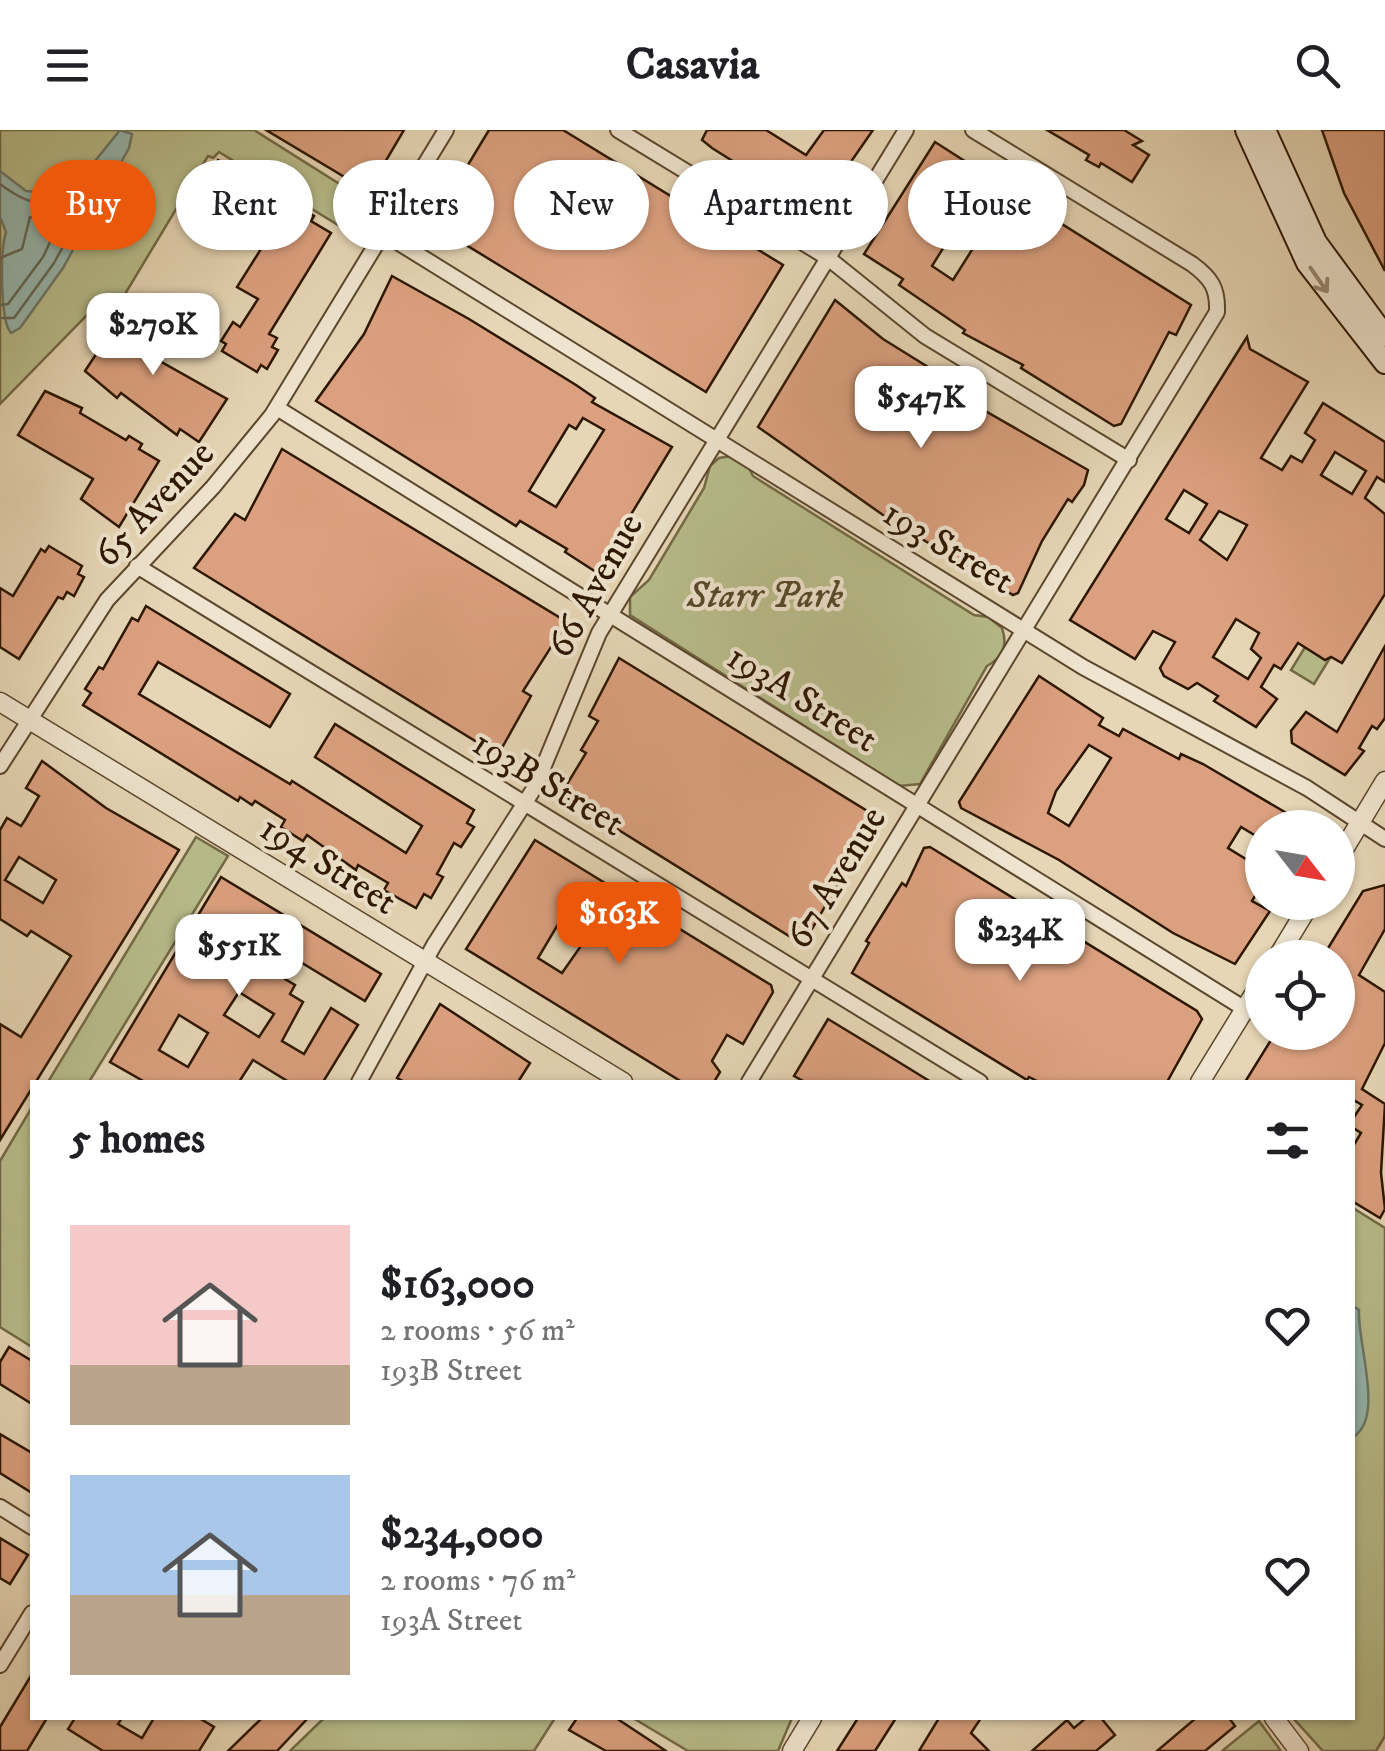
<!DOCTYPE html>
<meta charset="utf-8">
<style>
:root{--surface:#fff;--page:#f2f2f2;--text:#202124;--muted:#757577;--accent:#ea580c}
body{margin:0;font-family:"IM FELL DW Pica",serif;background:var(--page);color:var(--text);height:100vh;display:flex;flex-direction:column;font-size:38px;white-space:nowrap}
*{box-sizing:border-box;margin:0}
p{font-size:32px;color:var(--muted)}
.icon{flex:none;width:55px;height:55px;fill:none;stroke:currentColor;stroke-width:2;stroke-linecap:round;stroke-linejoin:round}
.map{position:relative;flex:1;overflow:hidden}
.drawer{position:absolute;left:30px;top:950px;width:1325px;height:640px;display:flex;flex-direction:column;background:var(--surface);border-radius:0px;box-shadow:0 2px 8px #0004}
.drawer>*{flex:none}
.hud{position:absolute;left:30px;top:30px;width:1325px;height:90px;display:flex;gap:20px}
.needle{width:65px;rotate:121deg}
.buttons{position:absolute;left:1245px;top:680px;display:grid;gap:20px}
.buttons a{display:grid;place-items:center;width:110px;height:110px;border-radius:50%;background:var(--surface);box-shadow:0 2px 8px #0004;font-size:50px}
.price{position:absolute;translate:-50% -85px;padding:0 22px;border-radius:20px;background:#fff;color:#222;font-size:32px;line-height:65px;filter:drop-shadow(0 2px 5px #0008)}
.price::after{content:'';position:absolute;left:50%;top:60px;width:30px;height:22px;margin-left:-15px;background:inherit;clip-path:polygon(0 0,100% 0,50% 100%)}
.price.on{background:var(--accent);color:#fff}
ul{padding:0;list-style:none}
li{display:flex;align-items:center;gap:30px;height:250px;padding:0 40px}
li span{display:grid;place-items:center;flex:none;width:280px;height:200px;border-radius:0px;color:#555}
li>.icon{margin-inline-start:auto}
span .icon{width:120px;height:120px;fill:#fffc;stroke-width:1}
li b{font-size:42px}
h2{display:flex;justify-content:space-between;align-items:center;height:120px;padding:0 40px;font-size:42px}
.tag{padding:0 35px;border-radius:45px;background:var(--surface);box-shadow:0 2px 8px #0004;font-size:35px;line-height:90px}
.tag.on{background:var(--accent);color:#fff}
header{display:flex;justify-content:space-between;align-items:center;height:130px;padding:0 40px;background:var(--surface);font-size:45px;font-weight:800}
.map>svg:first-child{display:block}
.green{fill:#b8bd8b;stroke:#726a46;stroke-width:2.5}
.water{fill:#96b9b1;stroke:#6c786a;stroke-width:2.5}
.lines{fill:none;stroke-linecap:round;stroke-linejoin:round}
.shore{stroke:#626858;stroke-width:2.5}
.building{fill:#dba07f;stroke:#2d1700;stroke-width:2.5;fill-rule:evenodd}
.minor-casing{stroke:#5b472d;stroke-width:18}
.tertiary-casing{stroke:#5b472d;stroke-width:21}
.secondary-casing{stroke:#2d1700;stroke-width:24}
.minor{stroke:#efe4cf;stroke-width:14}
.tertiary{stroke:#efe4cf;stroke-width:18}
.secondary{stroke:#efe4cf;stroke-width:20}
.oneway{stroke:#988872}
.labels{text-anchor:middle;stroke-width:8;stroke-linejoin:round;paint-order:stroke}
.street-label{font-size:38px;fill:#2d1700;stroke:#efe4cf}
.park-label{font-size:38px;font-style:italic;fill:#57492a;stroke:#efe4cf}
</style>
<header><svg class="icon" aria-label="menu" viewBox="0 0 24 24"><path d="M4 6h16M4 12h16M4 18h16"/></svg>Casavia<svg class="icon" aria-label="search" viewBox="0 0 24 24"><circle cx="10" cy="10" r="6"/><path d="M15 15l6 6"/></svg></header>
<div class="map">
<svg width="1385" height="1621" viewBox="0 0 1385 1621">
<rect width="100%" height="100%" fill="#e6d6b5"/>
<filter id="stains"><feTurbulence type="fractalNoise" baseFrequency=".002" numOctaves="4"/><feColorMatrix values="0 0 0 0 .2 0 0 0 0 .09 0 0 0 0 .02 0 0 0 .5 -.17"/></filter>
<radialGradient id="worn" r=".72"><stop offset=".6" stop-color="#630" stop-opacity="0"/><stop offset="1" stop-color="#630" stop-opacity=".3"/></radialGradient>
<g class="green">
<path d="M0,0H254L387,84L369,114L219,22L213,28L208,26L113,184L93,179L0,274Z"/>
<path d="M732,326L748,336L753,346L974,485L988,487L1002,498C1008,516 1003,527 987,536L920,654L899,656L630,485V467L649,450L704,358L710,336L719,328Z"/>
<path d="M1307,514L1330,528L1314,554L1291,540Z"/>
<path d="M196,707L228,726L89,952H48Z"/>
<path d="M32,977V1217L0,1197V1031Z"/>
<path d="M1353,1078L1385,1098V1606L1376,1621H1323L1293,1588H1352Z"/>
<path d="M324,1588H555L534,1621H290Z"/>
<path d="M633,1588H792L778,1621H688Z"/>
<path d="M1259,1591L1281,1621H1222Z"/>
</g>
<g class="water">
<path d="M120,0L132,4L129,18L63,138L20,198L11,203C0,191 0,121 6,102L0,87V41L26,61L58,64L83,46Z"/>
<path d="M1353,1176L1359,1180C1357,1214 1385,1288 1353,1307Z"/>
</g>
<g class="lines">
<g class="shore">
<path d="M0,54C30,77 54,82 86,58L92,63L54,133L14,188H0"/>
<path d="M0,128L22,119L30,87L61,89L43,127L8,174L0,175"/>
</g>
</g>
<g class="building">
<path d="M266,0H404L368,61Z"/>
<path d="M489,0H563L783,135L706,262L427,91L446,60L451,63Z"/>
<path d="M707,0H766L806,25L824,0H873L816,82L783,61L787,55L754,35L750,42L712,18L702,10Z"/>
<path d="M1047,0H1124L1142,11L1133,15L1149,25L1132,52L1101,33L1099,37L1086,30L1089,25Z"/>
<path d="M1322,0H1385V141L1344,63Z"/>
<path d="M935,12L971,35L973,32L989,43L987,47L1191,175L1176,205L1169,202L1121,294L1114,296L1021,238L1023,235L963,203L965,200L899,155L903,149L864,124ZM965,83L987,96L953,150L932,136Z"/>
<path d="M218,30L298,82L300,77L314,86L311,91L331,103L269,204L277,208L272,217L278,220L267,239L261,235L257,242L222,221L226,214L221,211L233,192L240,197L258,169L237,157L261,119L190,76Z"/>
<path d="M392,146L469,189L576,255L595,268L592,272L672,317L596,442L565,422L567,419L520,391L516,396L316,271L364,204ZM583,288L604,300L556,377L529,361L569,295L576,299Z"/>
<path d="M835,170L883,209L936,242L961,267L1088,340L1084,355L1072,372L1068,369L1042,411L1018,463L1013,465L883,385L758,297Z"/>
<path d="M127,177L166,203L151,226L227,269L199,312L180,299L177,305L121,263L117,268L85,241Z"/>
<path d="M1247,207L1250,219L1308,252L1261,328L1282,340L1291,326L1302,332L1315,310L1305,303L1323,273L1385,312V352L1377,347L1365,368L1385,384V464L1342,533L1331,527L1325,530L1298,513L1281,539L1274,535L1261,557L1277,569L1256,597L1214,571L1218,566L1197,553L1188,559L1164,546L1160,538L1175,512L1153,501L1135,529L1070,490ZM1335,322L1366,341L1352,364L1321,345ZM1184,360L1207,374L1189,403L1166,389ZM1219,381L1247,395L1227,430L1200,410ZM1236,489L1259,503L1251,519L1261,528L1248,549L1213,527Z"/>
<path d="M45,261L82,278L80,283L126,310L129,306L142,314L139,319L159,331L119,397L81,369L93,349L18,305Z"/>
<path d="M282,319L567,492L523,561L531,566L498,625L194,438L235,384L245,390Z"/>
<path d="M49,416L82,436L78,444L84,447L74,466L67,462L63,469L58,467L19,529L0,517V458L13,466L41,419L45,422Z"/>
<path d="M146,476L290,564L270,597L158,532L139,564L290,654L292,651L406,723L422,696L315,627L335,594L474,680L467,693L474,697L461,717L454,713L437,744L443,747L431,768L424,764L416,778L384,760L388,753L358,735L356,740L307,705L303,711L281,697L285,690L255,671L252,675L240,667L238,671L83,575L91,563L85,559L99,537L103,539L132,488L138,491Z"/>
<path d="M1385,516V588L1377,599L1372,596L1359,618L1364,621L1345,645L1292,613L1291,601L1306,582L1337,602Z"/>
<path d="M619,528L877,687L805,811H797L561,664L586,623L581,620L598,591L589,586Z"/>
<path d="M1039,546L1103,588L1099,595L1119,606L1123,599L1179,629L1181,624L1203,634L1312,698H1262L1261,709L1241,697L1228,718L1254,734L1262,720V754L1252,771L1270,781L1235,834L1173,803L1059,730L961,678L959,672ZM1089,615L1111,628L1069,696L1048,683L1056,661Z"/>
<path d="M42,631L106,678L179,720L0,1010V894L21,907L71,826L31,801L27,806L0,789V700L7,688L21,696L25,690L39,666L26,658ZM19,727L56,750L43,773L5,750Z"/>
<path d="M535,710L771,855L773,862L743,914L727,905L712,931L720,942L714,952H682L466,819ZM570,774L593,788L578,810L583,813L562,843L538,828Z"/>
<path d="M930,717L1197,881L1202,889L1167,952H1039L1029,947L1027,950L852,843L869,813L866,811L902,753L906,756L924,718Z"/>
<path d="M221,747L381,844L365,871L297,830L285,849L295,855L290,864L303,872L282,911L304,924L331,878L358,895L323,952H289L253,930L239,952H145L110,932ZM232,797L261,814L247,835L219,818ZM239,862L274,884L259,907L224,885ZM179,885L208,903L188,937L159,920Z"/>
<path d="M1385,755V799L1359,845L1385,862V913L1362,959L1385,974L1381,1043L1385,1079L1380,1088L1352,1071V1018L1361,1003L1352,997V990L1362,975L1355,971L1352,975V952H1245L1276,902H1338L1348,882L1338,876V828H1322L1363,761Z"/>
<path d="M440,874L530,933L518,952H405L397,948Z"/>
<path d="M828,889L884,923L931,952H805L794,946Z"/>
<path d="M9,1217L32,1231V1274L0,1254V1232Z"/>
<path d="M0,1304L32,1323V1363L0,1343Z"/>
<path d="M0,1408L28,1425L10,1454L0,1448Z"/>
<path d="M32,1544V1588H47L27,1621H0V1597Z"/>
<path d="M75,1588H122L118,1594L142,1608L154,1588H199L214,1597L199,1621H103L68,1599Z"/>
<path d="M262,1588H308L277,1621H228Z"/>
<path d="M577,1588H616L666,1621H606L569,1600Z"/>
<path d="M858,1588H896L875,1621H837Z"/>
<path d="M939,1588H981L971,1603L989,1621H919Z"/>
<path d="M1086,1588H1101L1115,1605L1096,1621H1032L1067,1590L1074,1598Z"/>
<path d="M1196,1588H1229L1235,1596L1205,1621H1157Z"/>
</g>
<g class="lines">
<defs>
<g id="minor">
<path d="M618,0L828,128L925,206L1129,330"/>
<path d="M383,103L1083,537L1307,658L1385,709"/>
<path d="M277,278L1245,879"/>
<path d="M137,436L980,952"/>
<path d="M0,636L107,470L213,357L272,285L446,0"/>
<path d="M359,952L434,815L535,657L599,503L906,0"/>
<path d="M749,952L1217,182C1218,158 1211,148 1192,134L973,0"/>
<path d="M0,1377L32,1397"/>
<path d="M0,1535L32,1483"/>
</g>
<g id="tertiary">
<path d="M0,572L623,952"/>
<path d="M1338,729L1385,651"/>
<path d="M1277,828L1311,772"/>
<path d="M1200,952L1262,851"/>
<path d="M1274,1588L1299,1621"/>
<path d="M792,1621L812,1588"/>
</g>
<g id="secondary">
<path d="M1246,0L1307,133L1385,233"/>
<path d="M1265,0L1316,112L1385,206"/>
</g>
</defs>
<use href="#minor" class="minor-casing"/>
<use href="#tertiary" class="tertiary-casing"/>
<use href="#secondary" class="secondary-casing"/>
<use href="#minor" class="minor"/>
<use href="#tertiary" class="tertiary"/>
<use href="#secondary" class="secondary"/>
</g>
<defs><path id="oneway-shaft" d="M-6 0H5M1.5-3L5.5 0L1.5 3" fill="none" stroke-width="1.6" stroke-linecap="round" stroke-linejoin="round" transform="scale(2.5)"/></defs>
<use class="oneway" href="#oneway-shaft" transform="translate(1319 150) rotate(55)"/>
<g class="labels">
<g class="street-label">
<text transform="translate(153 373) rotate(-47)" y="13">65 Avenue</text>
<text transform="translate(949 416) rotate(31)" y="13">193 Street</text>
<text transform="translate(594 455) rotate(-61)" y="13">66 Avenue</text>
<text transform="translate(803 567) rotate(32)" y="13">193A Street</text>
<text transform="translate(549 652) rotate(31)" y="13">193B Street</text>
<text transform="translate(329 734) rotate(32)" y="13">194 Street</text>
<text transform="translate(835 747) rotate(-59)" y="13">67 Avenue</text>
</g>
<g class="park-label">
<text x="765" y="477">Starr Park</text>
</g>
</g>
<rect width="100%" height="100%" filter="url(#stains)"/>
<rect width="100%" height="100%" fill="url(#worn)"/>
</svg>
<div class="buttons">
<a><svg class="needle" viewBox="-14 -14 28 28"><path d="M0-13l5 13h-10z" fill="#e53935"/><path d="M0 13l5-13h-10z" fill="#757577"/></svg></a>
<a><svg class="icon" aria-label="locate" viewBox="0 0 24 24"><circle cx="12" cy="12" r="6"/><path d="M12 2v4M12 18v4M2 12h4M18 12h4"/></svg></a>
</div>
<b class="price" style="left:153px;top:248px">$270K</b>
<b class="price" style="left:921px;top:321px">$547K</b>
<b class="price on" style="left:619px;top:837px">$163K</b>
<b class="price" style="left:1020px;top:854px">$234K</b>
<b class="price" style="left:239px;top:869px">$551K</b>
<div class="hud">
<a class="tag on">Buy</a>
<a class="tag">Rent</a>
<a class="tag">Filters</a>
<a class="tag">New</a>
<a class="tag">Apartment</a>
<a class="tag">House</a>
</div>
<section class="drawer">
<h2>5 homes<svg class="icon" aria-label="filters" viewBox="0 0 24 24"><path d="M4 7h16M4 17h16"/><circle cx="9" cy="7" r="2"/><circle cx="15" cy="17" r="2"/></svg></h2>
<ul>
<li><span style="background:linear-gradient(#f6c9c9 70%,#b9a48a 0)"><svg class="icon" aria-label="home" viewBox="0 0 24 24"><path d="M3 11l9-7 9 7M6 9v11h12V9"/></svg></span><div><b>$163,000</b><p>2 rooms · 56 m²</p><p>193B Street</p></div><svg class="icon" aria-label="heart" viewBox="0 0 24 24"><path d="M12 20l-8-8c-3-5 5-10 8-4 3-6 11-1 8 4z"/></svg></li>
<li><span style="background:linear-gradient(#a9c7e8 60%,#b9a48a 0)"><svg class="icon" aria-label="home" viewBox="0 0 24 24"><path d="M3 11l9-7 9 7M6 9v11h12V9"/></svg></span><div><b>$234,000</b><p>2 rooms · 76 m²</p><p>193A Street</p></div><svg class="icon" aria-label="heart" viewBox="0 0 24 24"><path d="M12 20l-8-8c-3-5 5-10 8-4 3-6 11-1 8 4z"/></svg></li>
</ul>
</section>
</div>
